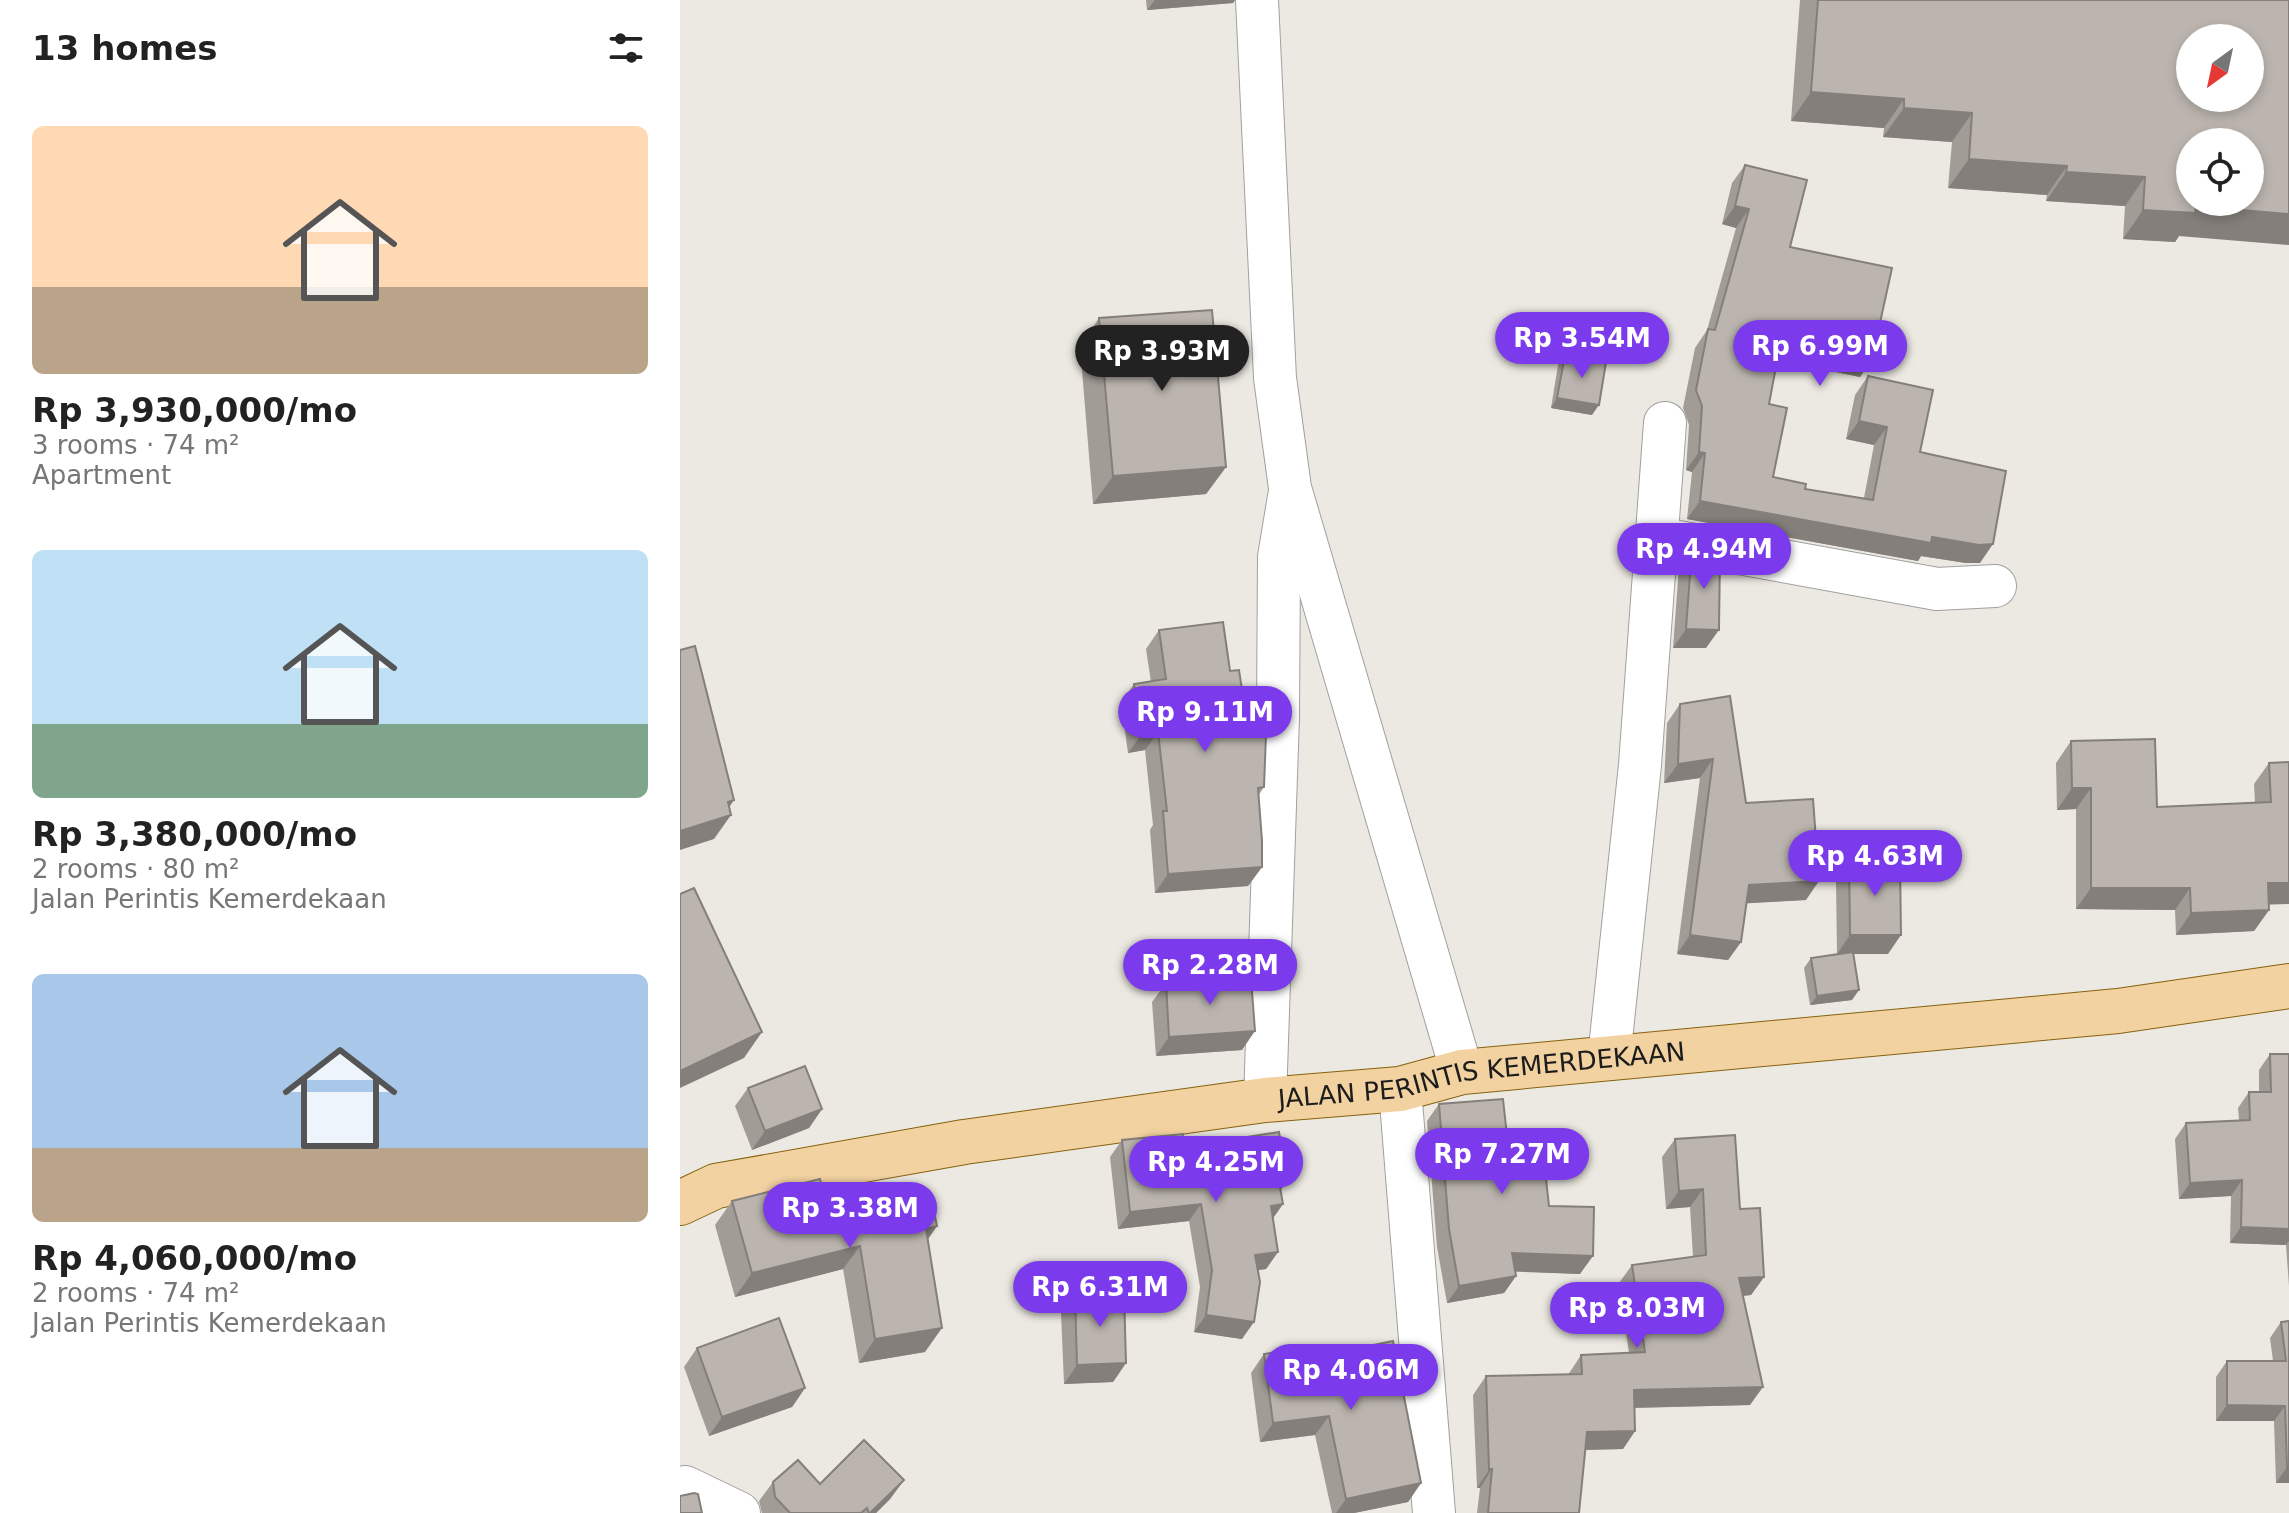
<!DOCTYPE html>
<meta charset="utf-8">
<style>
:root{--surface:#fff;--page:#f6f6f6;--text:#222;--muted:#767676;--accent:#7c3aed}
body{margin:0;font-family:"DejaVu Sans",sans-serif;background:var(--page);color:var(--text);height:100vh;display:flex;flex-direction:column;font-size:30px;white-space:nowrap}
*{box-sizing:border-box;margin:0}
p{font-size:26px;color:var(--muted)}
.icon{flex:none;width:44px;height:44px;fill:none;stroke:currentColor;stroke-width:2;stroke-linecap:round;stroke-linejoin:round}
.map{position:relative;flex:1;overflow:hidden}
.details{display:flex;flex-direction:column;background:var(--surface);width:680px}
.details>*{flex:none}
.needle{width:52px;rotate:213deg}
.buttons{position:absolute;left:1496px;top:24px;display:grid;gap:16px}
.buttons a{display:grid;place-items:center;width:88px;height:88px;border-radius:50%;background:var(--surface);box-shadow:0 4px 12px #0003;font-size:40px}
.price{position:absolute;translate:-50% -68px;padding:0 18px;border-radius:28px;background:var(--accent);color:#fff;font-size:26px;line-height:52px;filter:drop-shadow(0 2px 4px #0008)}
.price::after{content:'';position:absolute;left:50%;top:48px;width:24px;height:18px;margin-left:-12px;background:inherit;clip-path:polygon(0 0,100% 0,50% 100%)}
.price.on{background:#222;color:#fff}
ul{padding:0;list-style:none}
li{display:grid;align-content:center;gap:16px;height:424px;padding:0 32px}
li span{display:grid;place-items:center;height:248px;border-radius:12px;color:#555}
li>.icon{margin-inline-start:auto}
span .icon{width:144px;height:144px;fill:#fffc;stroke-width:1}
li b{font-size:34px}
h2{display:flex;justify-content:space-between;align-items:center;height:96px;padding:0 32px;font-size:34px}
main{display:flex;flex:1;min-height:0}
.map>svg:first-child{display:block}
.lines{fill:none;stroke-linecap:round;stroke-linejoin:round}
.minor-casing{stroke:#a0a0a0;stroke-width:44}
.major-casing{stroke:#86620e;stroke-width:46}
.minor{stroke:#fff;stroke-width:42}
.major{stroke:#f2d2a1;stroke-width:44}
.wall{fill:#a29c96}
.shaded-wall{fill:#847f7a}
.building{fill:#bcb5af;stroke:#847f7a;stroke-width:2;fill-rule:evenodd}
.labels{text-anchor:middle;stroke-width:6;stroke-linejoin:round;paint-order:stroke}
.street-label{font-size:26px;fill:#1c1c1c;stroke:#fff}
</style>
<main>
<section class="details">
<h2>13 homes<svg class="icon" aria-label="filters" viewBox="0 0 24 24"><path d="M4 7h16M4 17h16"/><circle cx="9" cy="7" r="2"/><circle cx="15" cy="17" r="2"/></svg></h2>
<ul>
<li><span style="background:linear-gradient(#ffd9b3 65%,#b9a48a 0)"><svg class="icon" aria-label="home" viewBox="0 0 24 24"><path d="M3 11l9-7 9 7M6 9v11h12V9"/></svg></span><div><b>Rp 3,930,000/mo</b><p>3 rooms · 74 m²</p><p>Apartment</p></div></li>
<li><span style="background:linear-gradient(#bfe0f5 70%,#7fa58c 0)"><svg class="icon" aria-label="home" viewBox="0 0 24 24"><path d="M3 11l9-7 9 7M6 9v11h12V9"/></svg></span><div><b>Rp 3,380,000/mo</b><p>2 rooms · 80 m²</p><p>Jalan Perintis Kemerdekaan</p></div></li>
<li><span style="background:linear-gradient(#a9c7e8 70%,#b9a48a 0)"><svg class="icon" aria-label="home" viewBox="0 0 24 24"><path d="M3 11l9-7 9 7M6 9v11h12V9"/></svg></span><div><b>Rp 4,060,000/mo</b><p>2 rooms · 74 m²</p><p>Jalan Perintis Kemerdekaan</p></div></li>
</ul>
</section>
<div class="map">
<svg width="1609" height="1513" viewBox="0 0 1609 1513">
<rect width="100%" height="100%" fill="#ece9e2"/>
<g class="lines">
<defs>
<g id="minor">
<path d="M577,0L595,378L610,488L782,1072"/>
<path d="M976,538L1257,589L1315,586"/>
<path d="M929,1058L960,765L985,423"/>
<path d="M720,1089L754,1513"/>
<path d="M585,1100L598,717L599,557L609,497"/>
<path d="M5,1487L59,1513"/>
</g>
<g id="major">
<path id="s1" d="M0,1203L36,1186L284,1142L585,1100L720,1089L782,1072L1438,1011L1609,986"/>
</g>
</defs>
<use href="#minor" class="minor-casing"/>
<use href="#major" class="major-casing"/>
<use href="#minor" class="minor"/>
<use href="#major" class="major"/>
</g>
<g class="wall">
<path d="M466,0H555L553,3L467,10Z"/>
<path d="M1120,0H1609L1499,236L1495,242L1443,239L1445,206L1366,201L1367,195L1268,188L1272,142L1203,137L1204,128L1111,121Z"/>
<path d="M1065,165L1110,247L1192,359L1180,377L1097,360L1089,404L1093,477L1125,489L1184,498L1194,445L1166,439L1175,395L1188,376L1240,452L1300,563H1286L1241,556L1238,561L1007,519L1012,472L1006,470L1009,425L1003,408L1015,348L1027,330L1056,228L1042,224L1052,183Z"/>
<path d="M419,318L546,467L526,494L413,504L400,346Z"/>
<path d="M885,355L912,415L871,408L878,365Z"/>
<path d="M1012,548L1026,648H993L999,566Z"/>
<path d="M479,630L550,671L584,787L578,796L582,867L568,886L475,893L470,830L473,825L465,750L448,753L441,703L454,684L471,682L466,649Z"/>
<path d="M1000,704L1066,803L1126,900L1066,903L1061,942L1048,960L997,954L1020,778L984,783L987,723Z"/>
<path d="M1391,741L1477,807L1575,803L1574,784L1589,763L1609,762V904H1589V910L1574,931L1496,935L1495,910L1396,909V809L1377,810L1376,763Z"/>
<path d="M1169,862L1208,954H1173L1172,1000L1130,1005L1124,968L1131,958L1157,954L1156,881Z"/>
<path d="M486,983L562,1050L476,1056L472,1002Z"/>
<path d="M1590,1054H1609V1286L1606,1245L1550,1243L1551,1196L1499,1199L1495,1139L1506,1123L1559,1120L1558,1108L1569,1092H1579V1070Z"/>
<path d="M68,1088L142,1109L129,1128L72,1150L55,1106Z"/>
<path d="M759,1104L827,1136L869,1206L900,1274L835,1271L836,1276L824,1293L767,1303L757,1247L747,1121Z"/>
<path d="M995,1139L1060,1209L1084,1277L1071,1295L1063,1296L1070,1405L955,1408V1431L943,1449L906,1450L899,1513H797L800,1488H797L793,1395L806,1376L888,1375L901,1355L949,1353L939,1283L952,1265L1013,1257L1010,1207L986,1209L982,1157Z"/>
<path d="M442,1140L504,1147L600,1190L603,1204L593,1218L598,1252L586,1269L578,1270L562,1339L514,1332L520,1287L509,1221L438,1229L430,1157Z"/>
<path d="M52,1201L150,1219L257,1226L248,1239L245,1352L179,1363L163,1269L55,1297L35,1225Z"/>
<path d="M395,1294L446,1363L433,1382L384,1384L381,1313Z"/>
<path d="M1609,1321V1483H1596L1594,1421H1536V1377L1547,1361H1593L1590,1338L1601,1322Z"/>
<path d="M17,1348L125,1388L112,1407L29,1436L4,1367Z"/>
<path d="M584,1354L626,1359L741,1483L728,1502L674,1513H652L635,1435L580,1442L571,1373Z"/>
<path d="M224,1480L210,1499L196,1513H82L79,1501L93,1482L140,1484Z"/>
</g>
<g class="shaded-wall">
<path d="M475,0H555L553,3L467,10Z"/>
<path d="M1131,92L1224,99L1204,128L1111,121Z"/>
<path d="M1224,108L1292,113L1272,142L1203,137Z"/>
<path d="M1289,159L1387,166L1367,195L1268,188Z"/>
<path d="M1386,172L1465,177L1445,206L1366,201Z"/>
<path d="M1055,206L1069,209L1056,228L1042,224Z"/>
<path d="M1516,206L1609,214V245L1499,236L1495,242L1443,239L1463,210Z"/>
<path d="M1101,340L1192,359L1180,377L1088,358Z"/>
<path d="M877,398L919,405L912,415L871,408Z"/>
<path d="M1179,421L1207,427L1194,445L1166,439Z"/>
<path d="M1019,452L1025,453L1012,472L1006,470Z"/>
<path d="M546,467L526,494L413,504L433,476Z"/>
<path d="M1020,501L1252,537L1313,544L1300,563H1286L1241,556L1238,561L1007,519Z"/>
<path d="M1006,629L1039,630L1026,648H993Z"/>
<path d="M478,732L465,750L448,753L462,734Z"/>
<path d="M1033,759L1020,778L984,783L998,764Z"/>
<path d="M1392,788H1411L1396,809L1377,810Z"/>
<path d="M54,800L42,818L51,815L34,839L0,850V831L48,802Z"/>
<path d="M582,867L568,886L475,893L488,874Z"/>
<path d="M1139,881L1126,900L1055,904L1069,885Z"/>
<path d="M1588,883H1609V904L1573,905Z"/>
<path d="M1411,888H1510L1495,910L1396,909Z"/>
<path d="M1589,910L1574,931L1496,935L1511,913Z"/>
<path d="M1010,935L1061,942L1048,960L997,954Z"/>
<path d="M1170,935H1221L1208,954H1157Z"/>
<path d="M1179,990L1172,1000L1130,1005L1137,996Z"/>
<path d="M575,1031L562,1050L476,1056L489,1037Z"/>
<path d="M82,1032L64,1058L0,1088V1071Z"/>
<path d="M142,1109L129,1128L72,1150L85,1131Z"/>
<path d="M1562,1180L1551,1196L1499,1199L1510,1183Z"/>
<path d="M607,1181L595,1198L599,1182Z"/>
<path d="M1023,1189L1010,1207L986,1209L999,1191Z"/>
<path d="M521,1204L509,1221L438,1229L450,1212Z"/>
<path d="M603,1204L591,1221V1206Z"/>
<path d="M257,1226L240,1250L246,1229Z"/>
<path d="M1561,1227L1609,1229V1241L1606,1245L1550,1243Z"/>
<path d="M180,1246L163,1269L55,1297L72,1273Z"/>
<path d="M598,1252L586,1269L564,1272L575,1255Z"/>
<path d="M832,1253L913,1256L900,1274L820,1271Z"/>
<path d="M836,1276L824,1293L767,1303L779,1286Z"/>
<path d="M1084,1277L1071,1295L1047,1297L1059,1278Z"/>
<path d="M526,1315L574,1322L562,1339L514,1332Z"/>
<path d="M262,1328L245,1352L179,1363L195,1339Z"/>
<path d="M446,1363L433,1382L384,1384L397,1365Z"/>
<path d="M1083,1387L1070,1405L941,1408L954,1390Z"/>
<path d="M125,1388L112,1407L29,1436L42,1417Z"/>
<path d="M1547,1405L1605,1406L1594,1421H1536Z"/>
<path d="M649,1416L635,1435L580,1442L593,1423Z"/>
<path d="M955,1431L943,1449L895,1450L907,1432Z"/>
<path d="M1607,1467H1609V1483H1596Z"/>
<path d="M812,1469L800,1488H797L809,1470Z"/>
<path d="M224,1480L210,1499L196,1513H190Z"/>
<path d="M741,1483L728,1502L674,1513H656L666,1499Z"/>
</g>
<g class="building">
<path d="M1138,0H1609V214L1516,206L1515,213L1463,210L1465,177L1386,172L1387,166L1289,159L1292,113L1224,108V99L1131,92ZM1510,38H1570V98H1510ZM1510,142H1570V202H1510Z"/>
<path d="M1065,165L1127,180L1110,247L1212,268L1192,359L1101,340L1089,404L1107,408L1093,477L1126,484L1125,489L1193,500L1207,427L1179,421L1188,376L1253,390L1240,452L1326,471L1313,544L1299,545L1252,537L1251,543L1020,501L1025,453L1019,452L1022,406L1016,390L1028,329L1035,330L1069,209L1055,206Z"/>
<path d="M532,310L546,467L433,476L419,318Z"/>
<path d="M885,355L926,362L919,405L877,398Z"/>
<path d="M1012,548L1040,553L1039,630L1006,629Z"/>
<path d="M543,622L550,671L559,670L569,735L586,734L584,787L578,788L582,841V867L488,874L483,811H487L478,732L462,734L454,684L486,679L479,630Z"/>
<path d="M15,646L54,800L48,802L51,815L0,831V650Z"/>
<path d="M1050,696L1066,803L1133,799L1139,881L1069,885L1061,942L1010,935L1033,759L998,764L1000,704Z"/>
<path d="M1475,739L1477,807L1591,802L1589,763L1609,762V883H1588L1589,910L1511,913L1510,888H1411V788H1392L1391,741Z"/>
<path d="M1169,862H1220L1221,935H1170Z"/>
<path d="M14,888L82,1032L0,1071V894Z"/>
<path d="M1173,952L1179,990L1137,996L1131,958Z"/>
<path d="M571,978L575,1031L489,1037L486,983Z"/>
<path d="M1590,1054H1609V1229L1561,1227L1562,1180L1510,1183L1506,1123L1570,1120L1569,1092H1591Z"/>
<path d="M125,1066L142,1109L85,1131L68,1088Z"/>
<path d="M823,1099L827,1136L861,1133L869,1206L914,1207L913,1256L832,1253L836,1276L779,1286L769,1229L759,1104Z"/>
<path d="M599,1132L607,1181L599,1182L603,1204L591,1206L598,1252L575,1255L580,1282L574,1322L526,1315L532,1270L521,1204L450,1212L442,1140L503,1134L504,1147Z"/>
<path d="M1055,1135L1060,1209L1080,1208L1084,1277L1059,1278L1083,1387L954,1390L955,1431L907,1432L899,1513H808L812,1469L809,1470L806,1376L902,1374L901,1355L965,1352L952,1265L1026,1255L1023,1189L999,1191L995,1139Z"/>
<path d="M140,1179L150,1219L252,1202L257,1226L246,1229L262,1328L195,1339L180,1246L72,1273L52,1201Z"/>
<path d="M444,1293L446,1363L397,1365L395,1294Z"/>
<path d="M99,1318L125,1388L42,1417L17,1348Z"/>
<path d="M1609,1321V1467H1607L1605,1406L1547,1405V1361H1606L1601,1322Z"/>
<path d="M713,1341L741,1483L666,1499L649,1416L593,1423L584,1354L625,1348L626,1359Z"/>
<path d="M184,1440L224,1480L190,1513H189L187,1508L181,1513H110L95,1497L93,1482L118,1460L140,1484Z"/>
<path d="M14,1493L18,1494L22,1513H0V1496Z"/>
</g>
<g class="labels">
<g class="street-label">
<text dy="9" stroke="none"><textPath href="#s1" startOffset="814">JALAN PERINTIS KEMERDEKAAN</textPath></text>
</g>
</g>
</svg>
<div class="buttons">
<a><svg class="needle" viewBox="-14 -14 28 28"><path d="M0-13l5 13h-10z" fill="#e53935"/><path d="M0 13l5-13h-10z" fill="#767676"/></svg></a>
<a><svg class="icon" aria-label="locate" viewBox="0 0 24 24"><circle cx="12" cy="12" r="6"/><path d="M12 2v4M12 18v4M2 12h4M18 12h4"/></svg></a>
</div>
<b class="price" style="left:902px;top:380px">Rp 3.54M</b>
<b class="price" style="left:1140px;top:388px">Rp 6.99M</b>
<b class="price on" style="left:482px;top:393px">Rp 3.93M</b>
<b class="price" style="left:1024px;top:591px">Rp 4.94M</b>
<b class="price" style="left:525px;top:754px">Rp 9.11M</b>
<b class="price" style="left:1195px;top:898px">Rp 4.63M</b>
<b class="price" style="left:530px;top:1007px">Rp 2.28M</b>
<b class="price" style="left:822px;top:1196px">Rp 7.27M</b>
<b class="price" style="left:536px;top:1204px">Rp 4.25M</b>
<b class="price" style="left:170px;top:1250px">Rp 3.38M</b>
<b class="price" style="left:420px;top:1329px">Rp 6.31M</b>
<b class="price" style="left:957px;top:1350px">Rp 8.03M</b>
<b class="price" style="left:671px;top:1412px">Rp 4.06M</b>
</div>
</main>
